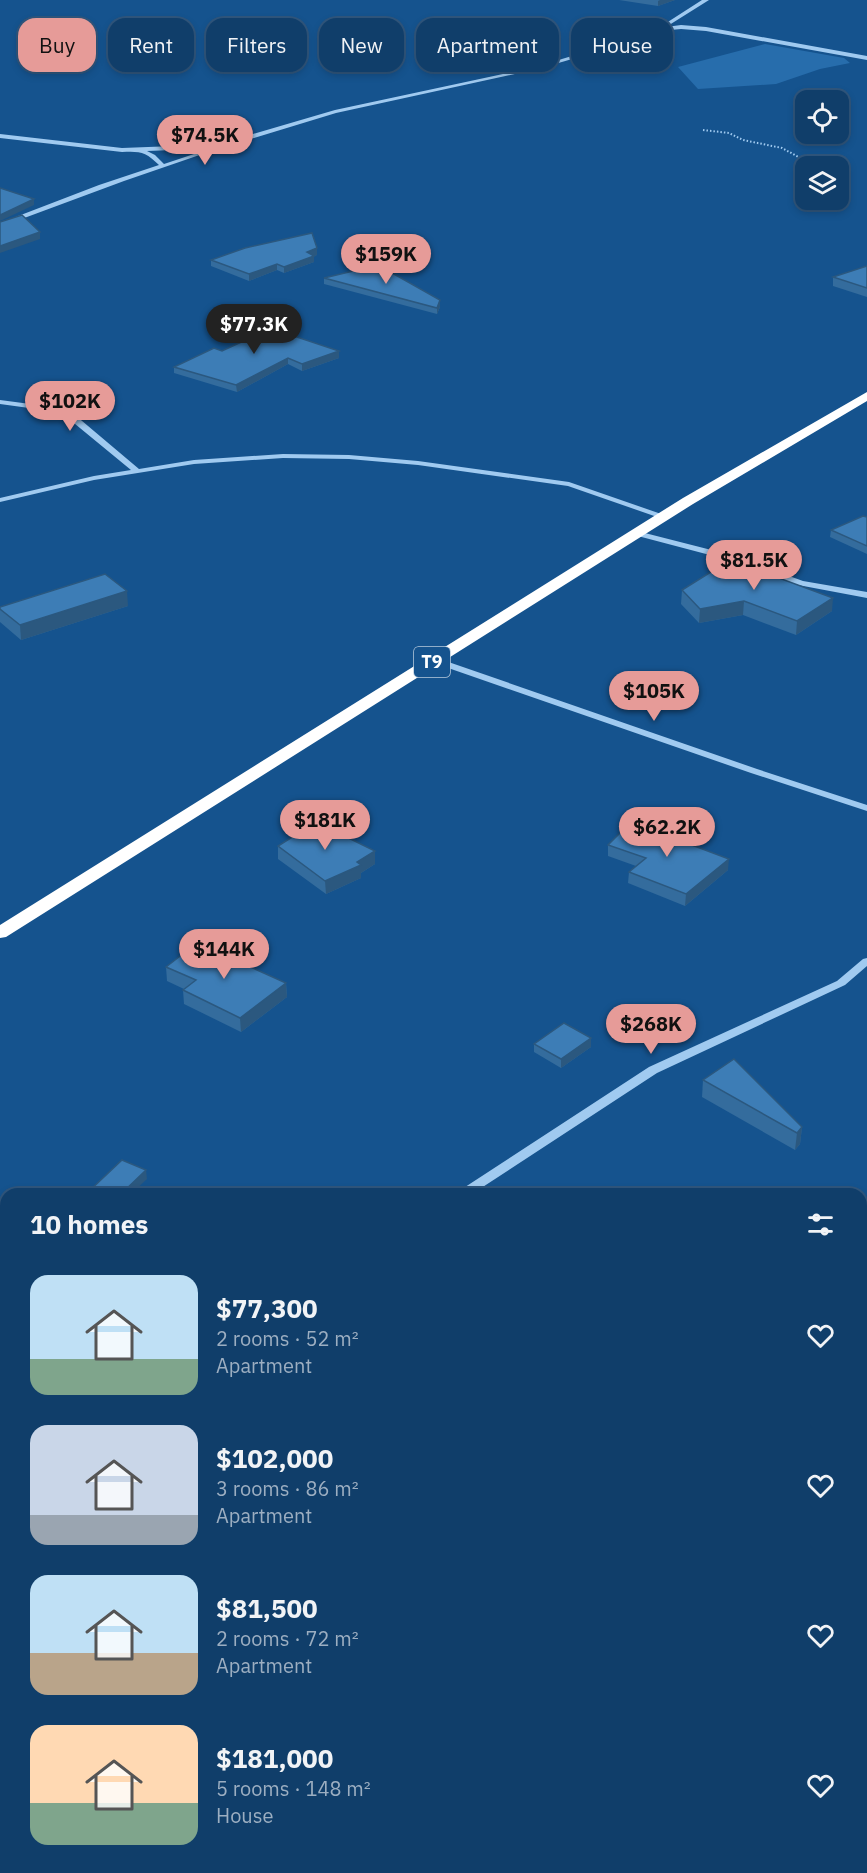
<!DOCTYPE html>
<meta charset="utf-8">
<style>
:root{--surface:#103e6a;--page:#1e4972;--text:#f1f3f6;--muted:#9caec1;--line:#30577e;--accent:#e69b98}
body{margin:0;font-family:"IBM Plex Sans",sans-serif;background:var(--page);color:var(--text);height:100vh;display:flex;flex-direction:column;font-size:22px;white-space:nowrap}
*{box-sizing:border-box;margin:0}
p{font-size:20px;color:var(--muted)}
.icon{flex:none;width:33px;height:33px;fill:none;stroke:currentColor;stroke-width:2;stroke-linecap:round;stroke-linejoin:round}
.map{position:relative;flex:1;overflow:hidden}
.sheet{position:absolute;left:0px;top:1188px;width:867px;height:686px;display:flex;flex-direction:column;background:var(--surface);border-radius:18px 18px 0 0;box-shadow:0 3px 9px #0003,0 0 0 2px var(--line)}
.sheet>*{flex:none}
.hud{position:absolute;left:18px;top:18px;width:831px;height:54px;display:flex;gap:12px}
.controls{position:absolute;left:795px;top:90px;display:grid;gap:12px}
.controls a{display:grid;place-items:center;width:54px;height:54px;border-radius:12px;background:var(--surface);box-shadow:0 3px 9px #0003,0 0 0 2px var(--line);font-size:30px}
.price{position:absolute;translate:-50% -51px;padding:0 14px;border-radius:21px;background:var(--accent);color:#111;font-size:20px;line-height:39px;filter:drop-shadow(0 2px 3px #0008)}
.price::after{content:'';position:absolute;left:50%;top:36px;width:18px;height:14px;margin-left:-9px;background:inherit;clip-path:polygon(0 0,100% 0,50% 100%)}
.price.active{background:#222;color:#fff}
ul{padding:0;list-style:none}
li{display:flex;align-items:center;gap:18px;height:150px;padding:0 30px}
li span{display:grid;place-items:center;flex:none;width:168px;height:120px;border-radius:18px;color:#555}
li>.icon{margin-inline-start:auto}
span .icon{width:72px;height:72px;fill:#fffc;stroke-width:1}
li b{font-size:26px}
h2{display:flex;justify-content:space-between;align-items:center;height:72px;padding:0 30px;font-size:26px}
.tag{padding:0 21px;border-radius:18px;background:var(--surface);box-shadow:0 3px 9px #0003,0 0 0 2px var(--line);font-size:21px;line-height:54px}
.tag.active{background:var(--accent);color:#111}
.map>svg:first-child{display:block}
.green{fill:#276dac}
.lines{fill:none;stroke-linecap:round;stroke-linejoin:round}
.path{stroke:#a0caf0;stroke-width:2;stroke-dasharray:1.5 2;stroke-linecap:butt}
.minor{fill:#a0caf0;fill-rule:evenodd}
.highway{fill:#fff;fill-rule:evenodd}
.wall{fill:#346c9d}
.shaded-wall{fill:#2b587f}
.building{fill:#3d7db6;stroke:#2b587f;stroke-width:1.5}
.labels{text-anchor:middle;stroke-width:6;stroke-linejoin:round;paint-order:stroke}
.shield{fill:#15538e;stroke:#b9cbdd;stroke-width:1.5}
.shield-label{font-size:18px;font-weight:bold;fill:#fff}
</style>
<div class="map">
<svg width="867" height="1873" viewBox="0 0 867 1873">
<rect width="100%" height="100%" fill="#15538e"/>
<path class="green" d="M765,44L844,58L850,63L820,69L776,84L698,89L678,67Z"/>
<g class="lines">
<path class="path" d="M703,130L729,133L743,140L782,148L804,160"/>
<g class="minor">
<path d="M702,0H709L666,27L681,25L706,27L867,56V60L706,31L681,29L660,31L613,47L538,69L336,113L254,138L200,149L147,151L155,155L164,164L212,148L217,149L124,181L0,227V223L99,185L159,165C146,152 140,151 122,152L0,138V134L122,148L200,145L253,134L335,110L535,67L609,45L660,27Z"/>
<path d="M0,400L53,407L75,415L139,469L194,460L283,454L349,455L418,461L569,482L667,516L663,518H660L568,486L418,465L349,459L283,458L194,464L94,480L0,502V498L94,476L131,470L69,419L51,411L0,404Z"/>
<path d="M634,531H637L731,555L803,581L867,592V598L798,585L725,559L634,535Z"/>
<path d="M434,657L757,769L867,805V811L751,773L431,662V658Z"/>
<path d="M867,958V966L845,985L657,1073L472,1194H457L459,1191L649,1067L837,981L863,959Z"/>
<path d="M6,1457V1469L0,1471V1459Z"/>
</g>
<path class="highway" d="M867,392V401L693,504L6,937L0,938V925L683,498Z"/>
</g>
<g class="wall">
<path d="M619,0H675L658,6Z"/>
<path d="M317,255L314,256V262L284,273L277,270L249,281L211,266V260Z"/>
<path d="M867,266V297L833,286V277Z"/>
<path d="M324,278L440,307L437,314L324,284Z"/>
<path d="M243,337L339,358L302,371L288,364L237,392L174,373V367L222,351L243,341Z"/>
<path d="M867,517V554L830,537L831,530Z"/>
<path d="M682,590L832,611L796,635L743,615L699,623L681,604Z"/>
<path d="M128,606L21,640L0,622V607Z"/>
<path d="M660,829V834L728,870L685,906L628,883L629,872L636,866L608,856V845Z"/>
<path d="M278,846L375,864L361,873V878L326,894L278,859Z"/>
<path d="M166,967L286,983L287,997L241,1032L184,1004L183,990L184,989L167,981Z"/>
<path d="M591,1038V1047L561,1068L534,1052V1044Z"/>
<path d="M703,1080L802,1127L800,1144L795,1150L702,1097Z"/>
</g>
<g class="shaded-wall">
<path d="M660,0H675L658,6V1Z"/>
<path d="M34,199V205L0,221V215Z"/>
<path d="M40,232V239L0,253V246Z"/>
<path d="M317,248V255L309,258L314,256V262L284,273V267L307,252Z"/>
<path d="M277,264V270L249,281V274Z"/>
<path d="M440,300V307L437,314V308Z"/>
<path d="M339,351V358L302,371V364Z"/>
<path d="M288,358V364L237,392L236,385Z"/>
<path d="M127,591L128,606L21,640L20,625Z"/>
<path d="M833,598L832,611L796,635L797,621Z"/>
<path d="M744,601L743,615L699,623L700,609Z"/>
<path d="M375,851V864L361,873V878L326,894L325,881Z"/>
<path d="M729,859L728,870L685,906L686,894Z"/>
<path d="M286,983L287,997L241,1032L240,1018Z"/>
<path d="M591,1038V1047L561,1068V1059Z"/>
<path d="M802,1127L800,1144L795,1150L797,1133Z"/>
<path d="M146,1170L147,1179L131,1194H121Z"/>
<path d="M6,1601V1621L0,1626V1606Z"/>
</g>
<g class="building">
<path d="M0,188L34,199L0,215Z"/>
<path d="M22,215L40,232L0,246V222Z"/>
<path d="M312,233L317,248L307,252L314,256L284,267L277,264L249,274L211,260L245,248Z"/>
<path d="M378,265L440,300L437,308L324,278Z"/>
<path d="M867,266V288L833,277Z"/>
<path d="M249,321L339,351L302,364L288,358L236,385L174,367L214,348L222,351L248,339L243,337Z"/>
<path d="M863,516L867,517V546L831,530Z"/>
<path d="M730,560L833,598L797,621L744,601L700,609L682,590Z"/>
<path d="M105,574L127,591L20,625L0,609V607Z"/>
<path d="M633,820L660,829L657,832L729,859L686,894L629,872L646,858L608,845Z"/>
<path d="M316,822L375,851L357,862L361,865L325,881L278,846Z"/>
<path d="M197,943L286,983L240,1018L183,990L196,980L166,967Z"/>
<path d="M564,1023L591,1038L561,1059L534,1044Z"/>
<path d="M734,1059L802,1127L797,1133L703,1080Z"/>
<path d="M122,1160L146,1170L121,1194H86Z"/>
<path d="M0,1545L6,1549V1601L0,1606Z"/>
<path d="M133,1868L139,1873H126Z"/>
</g>
<g class="labels">
<rect class="shield" x="414" y="647" width="36" height="30" rx="4.5"/>
<g class="shield-label">
<text x="432" y="668">T9</text>
</g>
</g>
</svg>
<div class="controls">
<a><svg class="icon" aria-label="locate" viewBox="0 0 24 24"><circle cx="12" cy="12" r="6"/><path d="M12 2v4M12 18v4M2 12h4M18 12h4"/></svg></a>
<a><svg class="icon" aria-label="layers" viewBox="0 0 24 24"><path d="M12 4l9 5-9 5-9-5zM3 14l9 5 9-5"/></svg></a>
</div>
<b class="price" style="left:205px;top:166px">$74.5K</b>
<b class="price" style="left:386px;top:285px">$159K</b>
<b class="price active" style="left:254px;top:355px">$77.3K</b>
<b class="price" style="left:70px;top:432px">$102K</b>
<b class="price" style="left:754px;top:591px">$81.5K</b>
<b class="price" style="left:654px;top:722px">$105K</b>
<b class="price" style="left:325px;top:851px">$181K</b>
<b class="price" style="left:667px;top:858px">$62.2K</b>
<b class="price" style="left:224px;top:980px">$144K</b>
<b class="price" style="left:651px;top:1055px">$268K</b>
<div class="hud">
<a class="tag active">Buy</a>
<a class="tag">Rent</a>
<a class="tag">Filters</a>
<a class="tag">New</a>
<a class="tag">Apartment</a>
<a class="tag">House</a>
</div>
<section class="sheet">
<h2>10 homes<svg class="icon" aria-label="filters" viewBox="0 0 24 24"><path d="M4 7h16M4 17h16"/><circle cx="9" cy="7" r="2"/><circle cx="15" cy="17" r="2"/></svg></h2>
<ul>
<li><span style="background:linear-gradient(#bfe0f5 70%,#7fa58c 0)"><svg class="icon" aria-label="home" viewBox="0 0 24 24"><path d="M3 11l9-7 9 7M6 9v11h12V9"/></svg></span><div><b>$77,300</b><p>2 rooms · 52 m²</p><p>Apartment</p></div><svg class="icon" aria-label="heart" viewBox="0 0 24 24"><path d="M12 20l-8-8c-3-5 5-10 8-4 3-6 11-1 8 4z"/></svg></li>
<li><span style="background:linear-gradient(#c9d6e8 75%,#9aa5b1 0)"><svg class="icon" aria-label="home" viewBox="0 0 24 24"><path d="M3 11l9-7 9 7M6 9v11h12V9"/></svg></span><div><b>$102,000</b><p>3 rooms · 86 m²</p><p>Apartment</p></div><svg class="icon" aria-label="heart" viewBox="0 0 24 24"><path d="M12 20l-8-8c-3-5 5-10 8-4 3-6 11-1 8 4z"/></svg></li>
<li><span style="background:linear-gradient(#bfe0f5 65%,#b9a48a 0)"><svg class="icon" aria-label="home" viewBox="0 0 24 24"><path d="M3 11l9-7 9 7M6 9v11h12V9"/></svg></span><div><b>$81,500</b><p>2 rooms · 72 m²</p><p>Apartment</p></div><svg class="icon" aria-label="heart" viewBox="0 0 24 24"><path d="M12 20l-8-8c-3-5 5-10 8-4 3-6 11-1 8 4z"/></svg></li>
<li><span style="background:linear-gradient(#ffd9b3 65%,#7fa58c 0)"><svg class="icon" aria-label="home" viewBox="0 0 24 24"><path d="M3 11l9-7 9 7M6 9v11h12V9"/></svg></span><div><b>$181,000</b><p>5 rooms · 148 m²</p><p>House</p></div><svg class="icon" aria-label="heart" viewBox="0 0 24 24"><path d="M12 20l-8-8c-3-5 5-10 8-4 3-6 11-1 8 4z"/></svg></li>
</ul>
</section>
</div>
